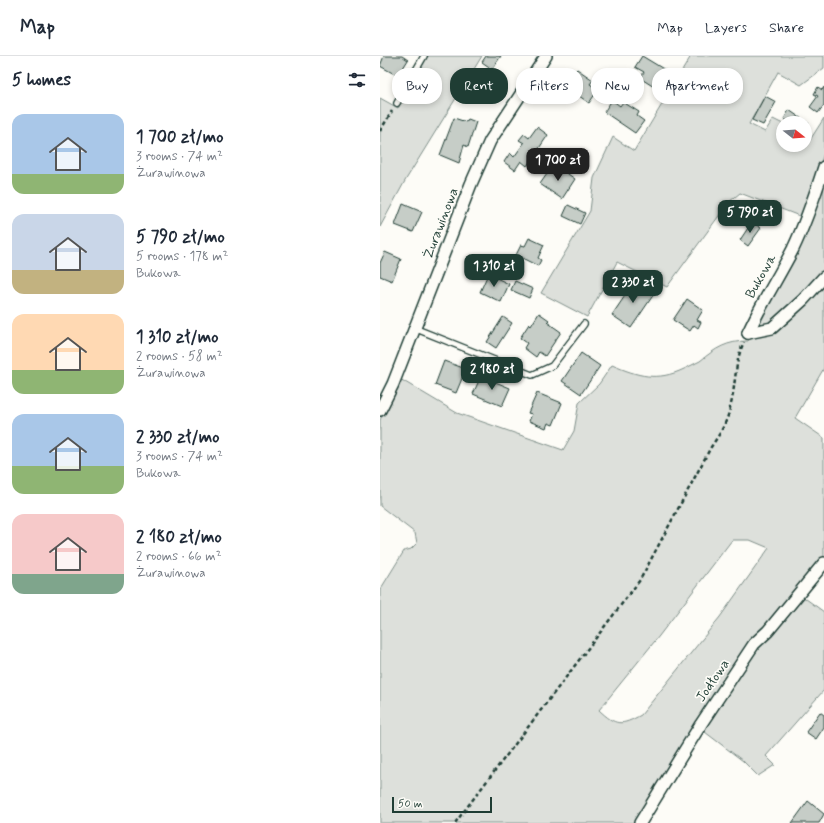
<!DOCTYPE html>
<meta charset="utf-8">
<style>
:root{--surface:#fff;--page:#f6f6f7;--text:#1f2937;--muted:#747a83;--line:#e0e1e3;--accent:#1f3d34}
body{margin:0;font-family:Mynerve,sans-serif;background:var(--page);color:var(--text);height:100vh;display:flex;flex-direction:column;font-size:15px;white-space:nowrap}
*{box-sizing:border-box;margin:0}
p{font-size:13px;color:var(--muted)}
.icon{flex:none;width:22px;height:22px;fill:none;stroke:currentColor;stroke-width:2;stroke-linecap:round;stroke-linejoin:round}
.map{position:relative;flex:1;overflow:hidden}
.sheet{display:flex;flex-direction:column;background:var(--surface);width:380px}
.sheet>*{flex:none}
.top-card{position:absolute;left:12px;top:12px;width:372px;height:36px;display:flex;gap:8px}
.needle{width:26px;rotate:107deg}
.tools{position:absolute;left:396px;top:60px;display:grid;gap:8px}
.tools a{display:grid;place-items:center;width:36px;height:36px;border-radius:50%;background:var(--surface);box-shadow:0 2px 6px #0003;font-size:20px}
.scale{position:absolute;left:12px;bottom:10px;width:100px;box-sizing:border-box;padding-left:4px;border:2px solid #1f3d34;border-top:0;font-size:11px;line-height:14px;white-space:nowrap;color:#1f3d34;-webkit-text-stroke:3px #fdfcf7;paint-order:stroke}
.price{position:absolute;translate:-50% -34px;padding:0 9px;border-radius:8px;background:var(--accent);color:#fff;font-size:13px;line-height:26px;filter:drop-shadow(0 1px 2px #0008)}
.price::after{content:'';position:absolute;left:50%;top:24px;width:12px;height:9px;margin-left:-6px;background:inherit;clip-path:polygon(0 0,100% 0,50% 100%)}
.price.selected{background:#222;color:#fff}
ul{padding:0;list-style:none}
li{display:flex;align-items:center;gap:12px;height:100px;padding:0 12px}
li span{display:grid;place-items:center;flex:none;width:112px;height:80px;border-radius:12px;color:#555}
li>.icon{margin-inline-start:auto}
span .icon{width:48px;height:48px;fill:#fffc;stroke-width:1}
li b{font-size:17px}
h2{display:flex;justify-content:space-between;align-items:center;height:48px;padding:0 12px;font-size:17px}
.chip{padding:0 14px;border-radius:16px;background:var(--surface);box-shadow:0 2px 6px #0003;font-size:14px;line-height:36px}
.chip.selected{background:var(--accent);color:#fff}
header{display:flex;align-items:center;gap:24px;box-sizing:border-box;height:56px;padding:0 20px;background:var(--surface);border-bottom:1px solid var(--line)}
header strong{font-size:19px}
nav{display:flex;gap:22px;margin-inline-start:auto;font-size:14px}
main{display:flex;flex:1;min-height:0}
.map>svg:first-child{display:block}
.green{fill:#dde0db;stroke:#7e8e88;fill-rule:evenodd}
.building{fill:#c6cdc7;stroke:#1f3d34}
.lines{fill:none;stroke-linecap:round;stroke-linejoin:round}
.lane-casing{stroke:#1f3d34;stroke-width:8}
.street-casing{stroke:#1f3d34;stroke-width:14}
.path{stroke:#1f3d34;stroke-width:2.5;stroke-dasharray:4 3;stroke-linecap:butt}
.lane{stroke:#fdfcf7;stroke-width:5.5}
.street{stroke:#fdfcf7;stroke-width:11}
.labels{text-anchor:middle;stroke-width:3.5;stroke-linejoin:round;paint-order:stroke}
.street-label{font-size:14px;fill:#1f3d34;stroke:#fdfcf7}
</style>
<header>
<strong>Map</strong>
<nav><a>Map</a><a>Layers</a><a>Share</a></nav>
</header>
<main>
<section class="sheet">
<h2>5 homes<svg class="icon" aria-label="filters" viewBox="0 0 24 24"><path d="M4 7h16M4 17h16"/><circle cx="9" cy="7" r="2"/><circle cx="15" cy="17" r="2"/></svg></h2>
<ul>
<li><span style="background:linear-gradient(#a9c7e8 75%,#8fb573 0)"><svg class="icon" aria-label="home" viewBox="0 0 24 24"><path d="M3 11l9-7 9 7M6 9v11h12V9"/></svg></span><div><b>1 700 zł/mo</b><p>3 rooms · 74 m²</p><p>Żurawinowa</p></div></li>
<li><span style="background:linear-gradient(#c9d6e8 70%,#c2b280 0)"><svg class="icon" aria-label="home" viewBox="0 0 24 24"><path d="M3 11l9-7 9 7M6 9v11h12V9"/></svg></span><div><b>5 790 zł/mo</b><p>5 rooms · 178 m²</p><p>Bukowa</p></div></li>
<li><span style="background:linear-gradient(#ffd9b3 70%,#8fb573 0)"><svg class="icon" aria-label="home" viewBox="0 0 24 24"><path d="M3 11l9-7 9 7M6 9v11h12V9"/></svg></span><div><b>1 310 zł/mo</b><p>2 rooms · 58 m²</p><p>Żurawinowa</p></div></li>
<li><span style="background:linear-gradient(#a9c7e8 65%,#8fb573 0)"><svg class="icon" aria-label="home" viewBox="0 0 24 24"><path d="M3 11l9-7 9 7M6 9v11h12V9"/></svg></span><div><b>2 330 zł/mo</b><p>3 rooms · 74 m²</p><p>Bukowa</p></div></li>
<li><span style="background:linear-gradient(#f6c9c9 75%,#7fa58c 0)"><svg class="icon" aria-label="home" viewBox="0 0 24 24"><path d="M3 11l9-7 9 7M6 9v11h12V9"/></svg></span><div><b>2 180 zł/mo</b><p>2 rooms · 66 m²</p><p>Żurawinowa</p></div></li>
</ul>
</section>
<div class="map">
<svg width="444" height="767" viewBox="0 0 444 767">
<rect width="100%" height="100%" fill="#fdfcf7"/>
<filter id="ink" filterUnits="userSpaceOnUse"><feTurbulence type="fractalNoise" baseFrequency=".025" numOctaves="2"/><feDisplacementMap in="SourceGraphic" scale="8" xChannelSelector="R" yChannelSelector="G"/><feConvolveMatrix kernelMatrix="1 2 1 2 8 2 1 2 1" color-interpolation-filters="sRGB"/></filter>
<g filter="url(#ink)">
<g class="green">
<path d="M48,0H102L25,125L0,171V42L18,52Z"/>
<path d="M311,0H444V12L421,29L398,16L369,68L385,76L393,63L403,68V89H425V81L430,84L444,62V97L422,161L360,137L349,146L287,231L237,206L207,261L161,237L210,155L214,122L233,81L254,95Z"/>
<path d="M444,125V312L415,362L444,382V501L423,530L373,585L255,767H0V534L24,495L31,493L37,487L35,477L0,450V364L20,323L77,357L183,394L194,375L199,347L219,328L232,309C258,320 277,326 304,313C309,310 315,308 320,305C336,292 347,285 368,285C396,233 427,182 444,125ZM352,484H370L389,492L340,561L261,659C241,670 236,670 219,654L279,580Z"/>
<path d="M422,540L444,556V634L386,700L395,709L378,720L363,705L321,673L376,591Z"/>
</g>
<g class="building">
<path d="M4,0H22L28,4L18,20L0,10Z"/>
<path d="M106,0H121L112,13L102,6Z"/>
<path d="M262,0L295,20L287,33L277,27L274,31L260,22L264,16L255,11Z"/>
<path d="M188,11L195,15L197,13L213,24L210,28L218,34L209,47L178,25Z"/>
<path d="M438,31L442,34L444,31V49L438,57L430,51L438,40L434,38Z"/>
<path d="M385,40L396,46L383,69L372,64Z"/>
<path d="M232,44L240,50L243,46L259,56L257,60L264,65L255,77L224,56Z"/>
<path d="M409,54L429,68L425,74V67H411L404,63Z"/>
<path d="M74,62L86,66L88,63L96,66L88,91L84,89L79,107L60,99Z"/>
<path d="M157,71L168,79L147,110L141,105L135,114L124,106L130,97L134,101L144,87L139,84L144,78L149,82Z"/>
<path d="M174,108L195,123L182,143L160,128Z"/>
<path d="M23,148L42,156L33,176L15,169Z"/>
<path d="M188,149L205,157L200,168L183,160Z"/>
<path d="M372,166L381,172L368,190L360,184Z"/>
<path d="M149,182L164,189L158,202L161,204L158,210L136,199L141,189L145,190Z"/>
<path d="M5,196L21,203L12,225L0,220V207Z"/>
<path d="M108,218L129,228L121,246L100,236Z"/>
<path d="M135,225L153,233L149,242L131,234Z"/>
<path d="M255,225L274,238L251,272L232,259Z"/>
<path d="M307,243L323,254L317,264L321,266L318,272L314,269L310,275L293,264Z"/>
<path d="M159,257L169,264L167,266L181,276L165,300L159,296L156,301L144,292L147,287L140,282L149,268L151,270Z"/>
<path d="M123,261L132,267L116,292L107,286Z"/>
<path d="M201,297L220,310L201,338L182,325Z"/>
<path d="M64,305L86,313L76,337L55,329Z"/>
<path d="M101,320L130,332L122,350L93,338Z"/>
<path d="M157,337L182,347L173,369L168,367L166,372L149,365L152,358L148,357Z"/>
<path d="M440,656L444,659V671L436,683L426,676Z"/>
<path d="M428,745L444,758L439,767H412Z"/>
</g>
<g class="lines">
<defs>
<g id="lane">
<path d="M17,47L44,0"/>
<path d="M34,272L152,319L172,310L204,268"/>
</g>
<g id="street">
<path d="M368,277C381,248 398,222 413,193C426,166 435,139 444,111"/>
<path d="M368,277L392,272L423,244L444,221"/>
<path d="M0,354L13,328L91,128L110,85L166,0"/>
<path d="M260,767L321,668L374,588L388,575L444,507"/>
</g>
</defs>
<use href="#lane" class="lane-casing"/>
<use href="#street" class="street-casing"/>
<g class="path">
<path d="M0,75L12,55"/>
<path d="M75,767L260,524L331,391C339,379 347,367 350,352C356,331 354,306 364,286"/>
</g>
<use href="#lane" class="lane"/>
<use href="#street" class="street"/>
</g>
</g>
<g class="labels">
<g class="street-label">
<text transform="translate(60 167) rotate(-69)" y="5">Żurawinowa</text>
<text transform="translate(380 220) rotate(-61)" y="5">Bukowa</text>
<text transform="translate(332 624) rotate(-56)" y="5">Jodłowa</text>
</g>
</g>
</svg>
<div class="tools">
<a><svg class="needle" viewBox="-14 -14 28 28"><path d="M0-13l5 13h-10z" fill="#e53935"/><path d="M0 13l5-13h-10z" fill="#747a83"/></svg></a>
</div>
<div class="scale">50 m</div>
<b class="price selected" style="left:178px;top:126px">1 700 zł</b>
<b class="price" style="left:370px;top:178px">5 790 zł</b>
<b class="price" style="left:114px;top:232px">1 310 zł</b>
<b class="price" style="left:253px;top:248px">2 330 zł</b>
<b class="price" style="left:112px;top:335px">2 180 zł</b>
<div class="top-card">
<a class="chip">Buy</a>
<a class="chip selected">Rent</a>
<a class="chip">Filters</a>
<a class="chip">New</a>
<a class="chip">Apartment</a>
</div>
</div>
</main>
